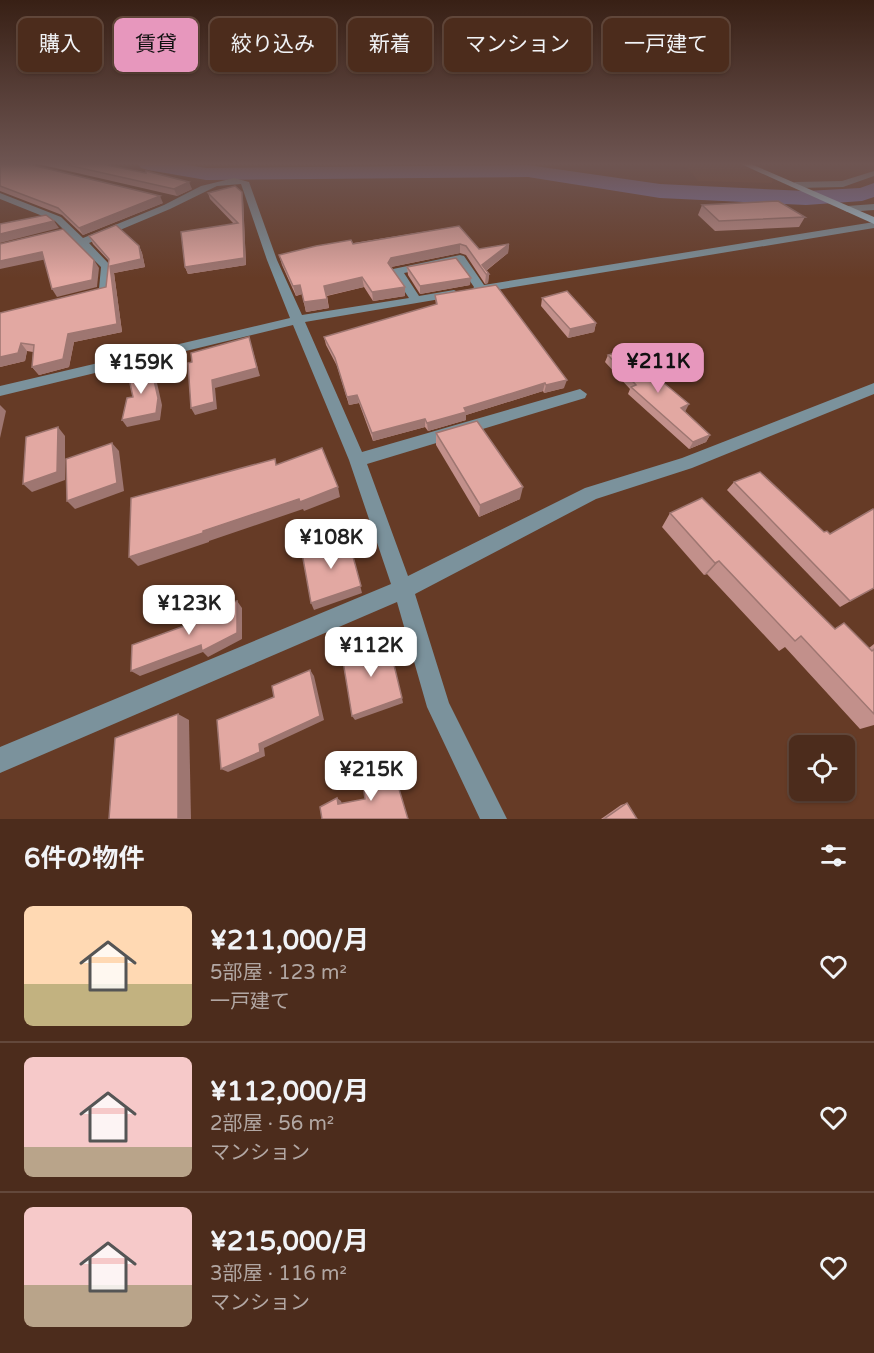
<!DOCTYPE html>
<html lang="ja">
<meta charset="utf-8">
<style>
:root{--surface:#4c2c1c;--page:#563829;--text:#f1f3f6;--muted:#b2a7a3;--line:#63483b;--accent:#e797bd}
body{margin:0;font-family:"Varela Round","Noto Sans JP",sans-serif;background:var(--page);color:var(--text);height:100vh;display:flex;flex-direction:column;font-size:22px;white-space:nowrap}
*{box-sizing:border-box;margin:0}
p{font-size:20px;color:var(--muted)}
.icon{flex:none;width:33px;height:33px;fill:none;stroke:currentColor;stroke-width:2;stroke-linecap:round;stroke-linejoin:round}
.map{position:relative;height:819px;overflow:hidden}
.details{display:flex;flex-direction:column;background:var(--surface);flex:1}
.details>*{flex:none}
.hud{position:absolute;left:18px;top:18px;width:838px;height:54px;display:flex;gap:12px}
.fabs{position:absolute;left:789px;top:735px;display:grid;gap:12px}
.fabs a{display:grid;place-items:center;width:66px;height:66px;border-radius:9px;background:var(--surface);box-shadow:0 2px 4px #0004,0 0 0 2px var(--line);font-size:30px}
.price{position:absolute;translate:-50% -51px;padding:0 14px;border-radius:12px;background:#fff;color:#222;font-size:20px;line-height:39px;filter:drop-shadow(0 2px 3px #0008)}
.price::after{content:'';position:absolute;left:50%;top:36px;width:18px;height:14px;margin-left:-9px;background:inherit;clip-path:polygon(0 0,100% 0,50% 100%)}
.price.selected{background:var(--accent);color:#111}
ul{padding:0;list-style:none}
li{display:flex;align-items:center;gap:18px;height:150px;padding:0 24px}
li+li{border-top:2px solid var(--line)}
li span{display:grid;place-items:center;flex:none;width:168px;height:120px;border-radius:9px;color:#555}
li>.icon{margin-inline-start:auto}
span .icon{width:72px;height:72px;fill:#fffc;stroke-width:1}
li b{font-size:26px}
h2{display:flex;justify-content:space-between;align-items:center;height:72px;padding:0 24px;font-size:26px}
.chip{padding:0 21px;border-radius:9px;background:var(--surface);box-shadow:0 2px 4px #0004,0 0 0 2px var(--line);font-size:21px;line-height:54px}
.chip.selected{background:var(--accent);color:#111}
.map>svg:first-child{display:block}
.built{fill:#734128}
.lines{fill:none;stroke-linecap:round;stroke-linejoin:round}
.river{fill:#7a77b1;fill-rule:evenodd}
.minor{fill:#7b929c;fill-rule:evenodd}
.major{fill:#aadbf0;fill-rule:evenodd}
.wall{fill:#c2908b}
.shaded-wall{fill:#9e7671}
.building{fill:#e2a8a2;stroke:#9e7671;stroke-width:1.5}
</style>
<div class="map">
<svg width="874" height="819" viewBox="0 0 874 819">
<rect width="100%" height="100%" fill="#663b26"/>
<path class="built" d="M630,164H739L773,179L772,183L698,181L687,167Z"/>
<g class="lines">
<path class="river" d="M138,164H182L206,168L528,165L660,184L806,191L860,188L874,183V197L862,201L806,205L660,198L528,177L206,180L148,170L141,168Z"/>
<g class="minor">
<path d="M874,171V176L843,187L795,188L791,185L795,182L842,181Z"/>
<path d="M234,178L249,182L277,260L302,315L409,298L391,271L393,269L460,255L464,256L484,285L874,222V228L478,293L472,290L474,287L457,262L404,273L419,296L454,290L458,292V296L305,322L362,452L580,389L587,394L585,398L367,464L408,576L585,488L682,458L874,383V394L692,468L596,499L415,594L449,703L507,819H480L427,707L397,602L0,773V747L391,584L349,460L293,325L0,396V386L290,318L267,260L241,184L217,186L170,209L89,243L111,266V291L90,299L84,295L99,289L101,267L55,221L0,199V193L61,217L83,238L164,205L201,186Z"/>
<path d="M874,204V210L847,212L842,209L847,206Z"/>
</g>
<path class="major" d="M741,164H751L874,217V224Z"/>
</g>
<g class="wall">
<path d="M0,164L163,203L83,235L62,215L0,191Z"/>
<path d="M38,164H102L192,189L177,196Z"/>
<path d="M208,193L243,198L246,265L188,274L185,267L234,224L210,199Z"/>
<path d="M702,205L805,217L799,227L715,231L698,215Z"/>
<path d="M459,226L479,249L509,244L508,253L486,271L489,274L488,283L485,284L466,255L460,253L391,267L405,296L373,301L364,287L327,296L329,308L306,312L302,294L296,296L282,265L279,255Z"/>
<path d="M89,236L139,246L142,253L145,267L114,273L122,332L74,342L69,367L39,375L32,367L33,352L27,351L25,361L0,367V313L106,287L109,261L93,244Z"/>
<path d="M407,267L470,285L420,294L408,275Z"/>
<path d="M435,295L564,388L544,393L543,391L466,415V420L428,431L425,427L373,441L359,403L349,405L337,366L326,345L324,337L436,305Z"/>
<path d="M542,298L596,323L594,332L568,338L541,306Z"/>
<path d="M608,355L643,365L685,412L710,435L706,442L689,449L628,394L630,389L605,362Z"/>
<path d="M436,433L520,499L479,517L436,445Z"/>
<path d="M734,482L874,588L840,607L727,490Z"/>
<path d="M670,513L834,629L844,623L869,648L874,644V725L860,729L785,647L779,651L707,574L704,575L662,527Z"/>
<path d="M627,803L637,819H601L621,805Z"/>
</g>
<g class="shaded-wall">
<path d="M189,182L192,189L177,196L174,189Z"/>
<path d="M242,192L243,198L246,265L188,274L185,267L244,258Z"/>
<path d="M160,196L163,203L83,235L79,228Z"/>
<path d="M54,221L59,228L0,243V234Z"/>
<path d="M460,244V253L391,267L388,263L391,258Z"/>
<path d="M509,244L508,253L484,272L482,265Z"/>
<path d="M139,246L142,253L145,267L114,273L122,332L74,342L69,367L39,375L32,367L68,334L117,324L110,266Z"/>
<path d="M42,252L47,259L0,269V261Z"/>
<path d="M94,260L99,268L97,287L57,297L52,289Z"/>
<path d="M486,274H489L488,283L485,284Z"/>
<path d="M362,277L364,287L325,296L324,286Z"/>
<path d="M471,278L470,285L420,294V286Z"/>
<path d="M300,285L302,294L296,296L293,286Z"/>
<path d="M405,287V296L373,301L372,292Z"/>
<path d="M327,299L329,308L306,312L304,302Z"/>
<path d="M596,323L594,332L568,338L570,329Z"/>
<path d="M249,337L260,376L215,388L217,409L195,415L191,408L212,380Z"/>
<path d="M21,343L27,351L25,361L0,367V357Z"/>
<path d="M151,367L155,374L162,405L160,420L127,427L122,420Z"/>
<path d="M567,380L564,388L544,393L546,385Z"/>
<path d="M545,383L543,391L466,415V420L428,431L427,423L464,408Z"/>
<path d="M357,395L359,403L349,405L347,397Z"/>
<path d="M689,404L685,412L681,408Z"/>
<path d="M0,405L6,411L0,438Z"/>
<path d="M425,419V427L373,441L372,433Z"/>
<path d="M58,427L65,436V480L32,492L23,484Z"/>
<path d="M710,435L706,442L689,449L693,442Z"/>
<path d="M112,443L119,451L124,491L75,509L67,501Z"/>
<path d="M338,487L340,497L304,511L303,509L209,541V542L138,566L129,557L203,531L299,499Z"/>
<path d="M523,487L520,499L479,517L480,505Z"/>
<path d="M348,538L362,593L314,610L311,603Z"/>
<path d="M719,561L707,574L704,575L715,563Z"/>
<path d="M237,601L242,608V639L208,657L203,652L140,676L131,671Z"/>
<path d="M310,670L314,676L324,720L264,748L265,756L228,772L221,769L259,744Z"/>
<path d="M402,698L403,703L355,720L352,716Z"/>
<path d="M178,714L189,720L191,819H178Z"/>
<path d="M337,798L341,801L343,807L338,804Z"/>
</g>
<g class="building">
<path d="M0,164H28L160,196L79,228L58,208L0,186Z"/>
<path d="M63,164H102L146,173V171L189,182L174,189Z"/>
<path d="M235,186L242,192L244,258L185,267L181,232L238,223L208,193Z"/>
<path d="M778,201L805,217L719,221L702,205Z"/>
<path d="M46,215L54,221L0,234V224Z"/>
<path d="M116,225L139,246L141,259L110,266L117,324L68,334L63,359L32,367L34,345L21,343L18,353L0,357V313L106,287L109,259L89,236Z"/>
<path d="M459,226L479,249L509,244L482,265L489,274H486L466,246L460,244L391,258L388,263L405,287L372,292L362,277L324,286L327,299L304,302L300,285L293,286L279,255L316,246L351,240L353,244Z"/>
<path d="M63,229L94,260L92,280L52,289L42,252L0,261V244Z"/>
<path d="M456,258L471,278L420,286L407,267Z"/>
<path d="M496,285L567,380L546,385L545,383L464,408L466,412L427,423L425,419L372,433L357,395L347,397L335,358L324,337L437,304L435,295Z"/>
<path d="M567,291L596,323L570,329L542,298Z"/>
<path d="M249,337L257,368L212,380L214,402L191,408L188,363L192,362L191,353Z"/>
<path d="M631,348L644,361L641,364L689,404L681,408L710,435L693,442L631,387L636,385L608,355Z"/>
<path d="M151,367L158,398L156,413L122,420L127,398L133,397L128,374Z"/>
<path d="M477,421L523,487L480,505L436,433Z"/>
<path d="M58,427L57,472L23,484L26,437Z"/>
<path d="M112,443L117,483L67,501L66,459Z"/>
<path d="M322,448L338,487L300,502L299,499L203,531V533L129,557L131,498L275,459L276,465Z"/>
<path d="M760,472L824,532L827,531L830,534L873,509L874,510V588L850,601L734,482Z"/>
<path d="M702,498L835,629L844,623L872,651L874,649V714L801,636L795,641L719,561L715,563L670,513Z"/>
<path d="M348,538L361,586L311,603L302,553Z"/>
<path d="M237,601V633L202,651L201,645L131,671L132,645L195,622L193,613Z"/>
<path d="M388,640L402,698L352,716L342,655Z"/>
<path d="M310,670L320,716L259,744L260,752L221,769L217,720L274,697L272,686Z"/>
<path d="M178,714V819H109L115,738Z"/>
<path d="M393,769L408,819H322L320,807L337,798L338,804L365,799L363,784Z"/>
<path d="M627,803L637,819H604Z"/>
</g>
<linearGradient id="sky" x2="0" y2="1"><stop stop-color="#382015"/><stop offset="0.59" stop-color="#6e5552"/><stop offset="1" stop-color="#6e5552" stop-opacity="0"/></linearGradient>
<rect width="874" height="278" fill="url(#sky)"/>
</svg>
<div class="fabs">
<a><svg class="icon" aria-label="locate" viewBox="0 0 24 24"><circle cx="12" cy="12" r="6"/><path d="M12 2v4M12 18v4M2 12h4M18 12h4"/></svg></a>
</div>
<b class="price selected" style="left:658px;top:394px">¥211K</b>
<b class="price" style="left:141px;top:395px">¥159K</b>
<b class="price" style="left:331px;top:570px">¥108K</b>
<b class="price" style="left:189px;top:636px">¥123K</b>
<b class="price" style="left:371px;top:678px">¥112K</b>
<b class="price" style="left:371px;top:802px">¥215K</b>
<div class="hud">
<a class="chip">購入</a>
<a class="chip selected">賃貸</a>
<a class="chip">絞り込み</a>
<a class="chip">新着</a>
<a class="chip">マンション</a>
<a class="chip">一戸建て</a>
</div>
</div>
<section class="details">
<h2>6件の物件<svg class="icon" aria-label="filters" viewBox="0 0 24 24"><path d="M4 7h16M4 17h16"/><circle cx="9" cy="7" r="2"/><circle cx="15" cy="17" r="2"/></svg></h2>
<ul>
<li><span style="background:linear-gradient(#ffd9b3 65%,#c2b280 0)"><svg class="icon" aria-label="home" viewBox="0 0 24 24"><path d="M3 11l9-7 9 7M6 9v11h12V9"/></svg></span><div><b>¥211,000/月</b><p>5部屋 · 123 m²</p><p>一戸建て</p></div><svg class="icon" aria-label="heart" viewBox="0 0 24 24"><path d="M12 20l-8-8c-3-5 5-10 8-4 3-6 11-1 8 4z"/></svg></li>
<li><span style="background:linear-gradient(#f6c9c9 75%,#b9a48a 0)"><svg class="icon" aria-label="home" viewBox="0 0 24 24"><path d="M3 11l9-7 9 7M6 9v11h12V9"/></svg></span><div><b>¥112,000/月</b><p>2部屋 · 56 m²</p><p>マンション</p></div><svg class="icon" aria-label="heart" viewBox="0 0 24 24"><path d="M12 20l-8-8c-3-5 5-10 8-4 3-6 11-1 8 4z"/></svg></li>
<li><span style="background:linear-gradient(#f6c9c9 65%,#b9a48a 0)"><svg class="icon" aria-label="home" viewBox="0 0 24 24"><path d="M3 11l9-7 9 7M6 9v11h12V9"/></svg></span><div><b>¥215,000/月</b><p>3部屋 · 116 m²</p><p>マンション</p></div><svg class="icon" aria-label="heart" viewBox="0 0 24 24"><path d="M12 20l-8-8c-3-5 5-10 8-4 3-6 11-1 8 4z"/></svg></li>
</ul>
</section>
